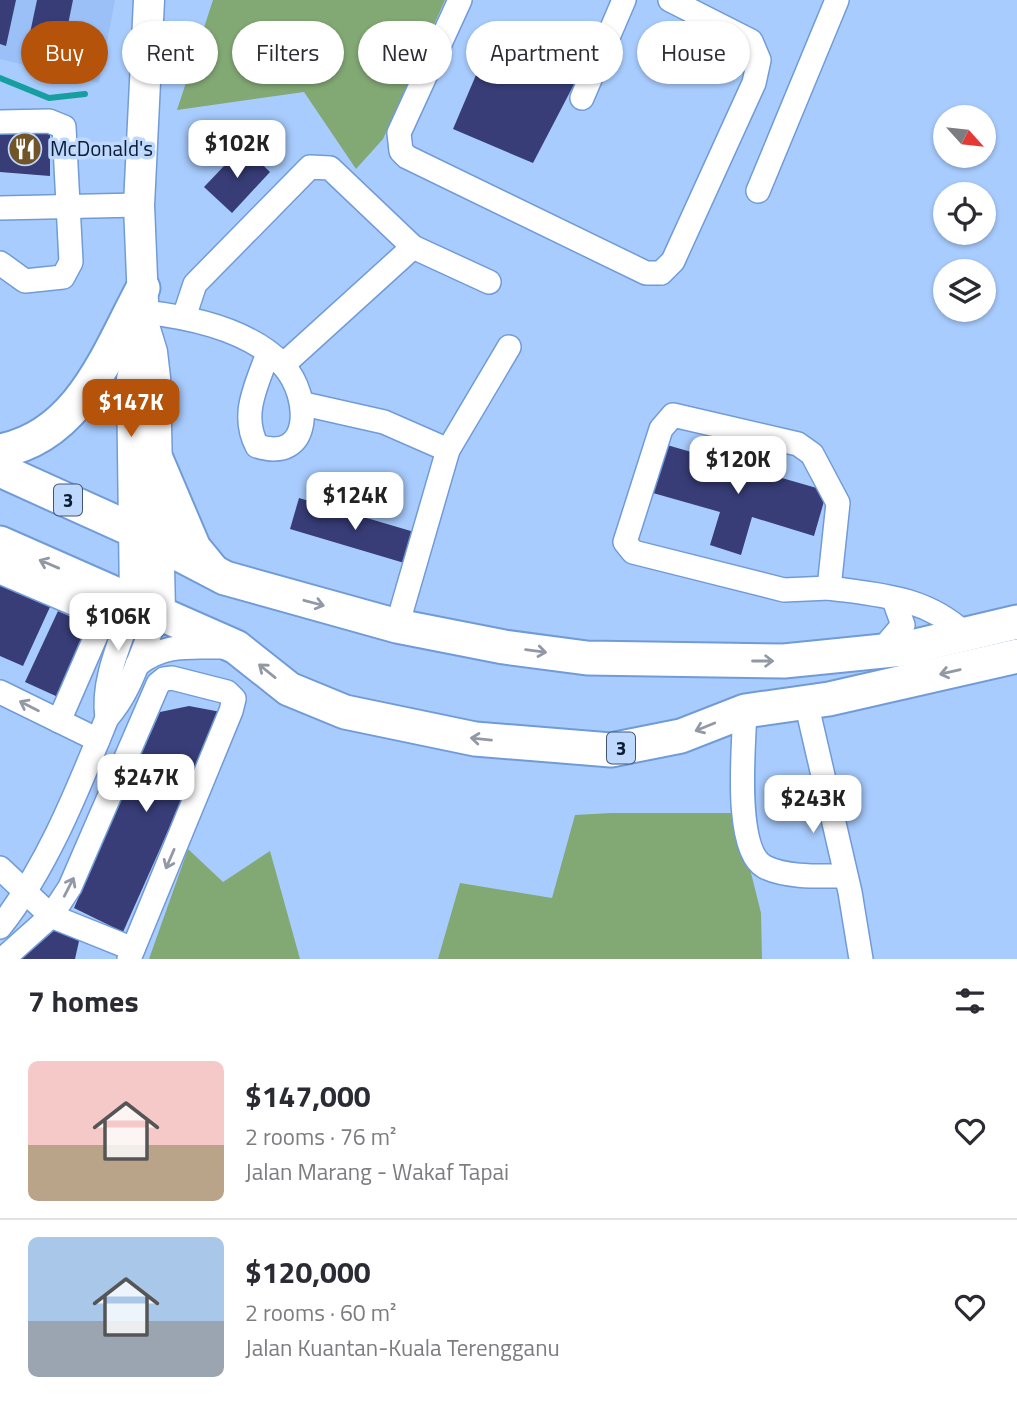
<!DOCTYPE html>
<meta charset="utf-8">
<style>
:root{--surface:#fff;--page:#f2f2f3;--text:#2b2b33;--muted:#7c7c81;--line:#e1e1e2;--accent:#b45309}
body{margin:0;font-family:"Titillium Web",sans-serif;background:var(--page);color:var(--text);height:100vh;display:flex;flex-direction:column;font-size:26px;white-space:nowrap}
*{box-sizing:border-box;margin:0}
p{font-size:23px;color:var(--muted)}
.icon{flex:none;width:38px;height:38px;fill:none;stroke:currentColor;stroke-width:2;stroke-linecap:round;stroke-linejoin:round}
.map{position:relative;height:959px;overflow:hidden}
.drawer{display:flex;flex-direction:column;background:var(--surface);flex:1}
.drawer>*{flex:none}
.banner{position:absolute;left:21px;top:21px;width:976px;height:63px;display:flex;gap:14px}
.needle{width:46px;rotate:117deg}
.controls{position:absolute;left:933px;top:105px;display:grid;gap:14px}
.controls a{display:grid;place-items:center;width:63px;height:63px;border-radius:50%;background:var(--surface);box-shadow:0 2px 5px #0004;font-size:35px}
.price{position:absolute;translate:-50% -60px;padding:0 16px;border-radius:14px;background:#fff;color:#222;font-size:23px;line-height:46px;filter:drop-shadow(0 2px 4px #0008)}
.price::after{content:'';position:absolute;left:50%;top:42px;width:21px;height:16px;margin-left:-10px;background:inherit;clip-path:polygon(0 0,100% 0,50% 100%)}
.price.active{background:var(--accent);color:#fff}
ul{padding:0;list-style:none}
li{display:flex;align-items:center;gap:21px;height:175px;padding:0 28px}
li+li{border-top:2px solid var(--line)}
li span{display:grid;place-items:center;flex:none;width:196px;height:140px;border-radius:10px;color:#555}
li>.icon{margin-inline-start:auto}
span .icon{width:84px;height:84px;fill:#fffc;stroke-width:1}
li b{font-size:30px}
h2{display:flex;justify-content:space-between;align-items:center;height:84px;padding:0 28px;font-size:30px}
.chip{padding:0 24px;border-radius:32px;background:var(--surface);box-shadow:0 2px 5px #0004;font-size:24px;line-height:63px}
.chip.active{background:var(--accent);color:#fff}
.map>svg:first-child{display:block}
.built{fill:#9ac0f7}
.green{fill:#82a874}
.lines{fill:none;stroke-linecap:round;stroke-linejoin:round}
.stream{stroke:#179ea1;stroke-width:6}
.building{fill:#383d78}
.minor-casing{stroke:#719bd7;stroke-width:26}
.major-casing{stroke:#719bd7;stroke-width:33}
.highway-casing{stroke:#719bd7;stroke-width:37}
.minor{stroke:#fff;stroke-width:23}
.major{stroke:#fff;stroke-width:30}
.highway{stroke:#fff;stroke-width:33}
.oneway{stroke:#9299a4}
.labels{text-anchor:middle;stroke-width:7;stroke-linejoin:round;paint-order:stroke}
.shield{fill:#bed8fe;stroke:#425571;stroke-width:2}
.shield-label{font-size:19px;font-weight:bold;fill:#0d1d34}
.poi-label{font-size:21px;fill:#0d1d34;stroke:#bed8fe;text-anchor:start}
</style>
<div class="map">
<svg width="1017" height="959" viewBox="0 0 1017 959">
<rect width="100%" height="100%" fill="#a8ccfe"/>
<path class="built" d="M0,0H115L99,83L0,59Z"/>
<g class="green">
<path d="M213,0H445L383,139L356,169L304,92L177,110Z"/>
<path d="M611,813H736L761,913L762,959H438L460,883L552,898L575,815Z"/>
<path d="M188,849L223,882L270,851L300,959H149Z"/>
</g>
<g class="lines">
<path class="stream" d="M0,78L49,98L85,94"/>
</g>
<g class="building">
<path d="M0,0H16L6,46L0,44Z"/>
<path d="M37,0H73L61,59L26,52Z"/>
<path d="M496,28L582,69L533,163L453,129Z"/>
<path d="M0,125L50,126V176L0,172Z"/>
<path d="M243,146L270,172L232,213L204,187Z"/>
<path d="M667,445L827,491L814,536L752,517L741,555L710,545L720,512L653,493Z"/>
<path d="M299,498L421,534L411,565L290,529Z"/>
<path d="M0,585L50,607L23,666L0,656Z"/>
<path d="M58,611L91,626L58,697L25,682Z"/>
<path d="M189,706L221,712L123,932L74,908L160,712Z"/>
<path d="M63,923L79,941L75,959H21Z"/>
</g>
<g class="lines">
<defs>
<g id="minor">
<path d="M460,0L399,133L401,151L407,157L646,273H661L673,261L754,83L759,60L751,41L670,0"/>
<path d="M582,98L624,0"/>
<path d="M0,122L49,121L64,127L71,262L63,277L25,281L0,263"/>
<path d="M758,191L837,0"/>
<path d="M0,208L139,205"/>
<path d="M144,312C189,317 250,330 283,365C312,397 312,464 257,446C240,414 257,385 268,353"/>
<path d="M184,317L195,284L310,167L330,168L413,247L489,282"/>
<path d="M283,365L413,247"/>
<path d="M304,404L384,422L448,450"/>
<path d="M673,415L798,444L812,454L838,503L829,588L784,590L633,552L625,542L661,429Z"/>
<path d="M0,572L89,610L99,629L59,721"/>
<path d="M829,588C880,595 926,597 965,634"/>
<path d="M397,626L448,450L509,347"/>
<path d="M880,652L903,625L894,600"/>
<path d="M137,665C165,642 193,648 226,647"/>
<path d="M0,692L98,740"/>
<path d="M806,702L850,892L861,959"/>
<path d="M745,711C744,744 733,850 765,867C787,878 821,876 845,876"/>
<path d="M107,718C101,680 123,636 135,600"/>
<path d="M0,868L51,916L70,887L158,684L164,679L172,678L227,692L234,699L231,711L129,959"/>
<path d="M0,927C48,866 78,789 107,718C134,688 141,647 160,612"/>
<path d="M3,959L51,916L133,949"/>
</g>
<g id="major">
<path d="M149,0L139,205L144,326L152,352L155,378L160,612"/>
<path d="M135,600L132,379L142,332"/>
</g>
<g id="highway">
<path d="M0,451C80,436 108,353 143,288"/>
<path d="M157,461L194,548L212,570"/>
<path d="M0,470L135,531L225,578L397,626L504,647L587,658L784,661L903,649L1017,622"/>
<path d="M0,543L236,647L289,689L345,712L475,739L611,750L681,736L745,711L829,699L1017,656"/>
</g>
</defs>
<use href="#minor" class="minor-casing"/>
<use href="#major" class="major-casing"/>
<use href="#highway" class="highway-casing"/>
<use href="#minor" class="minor"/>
<use href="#major" class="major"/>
<use href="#highway" class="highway"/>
</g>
<defs><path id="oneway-shaft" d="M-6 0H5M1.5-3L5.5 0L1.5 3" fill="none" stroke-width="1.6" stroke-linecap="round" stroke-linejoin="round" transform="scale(1.75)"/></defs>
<g class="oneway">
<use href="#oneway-shaft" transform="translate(49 564) rotate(-157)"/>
<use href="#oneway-shaft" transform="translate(314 603) rotate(15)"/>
<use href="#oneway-shaft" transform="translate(536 651) rotate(7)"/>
<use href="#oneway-shaft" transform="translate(763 661)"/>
<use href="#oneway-shaft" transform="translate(267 671) rotate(-141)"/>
<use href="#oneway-shaft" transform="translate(950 672) rotate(167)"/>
<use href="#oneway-shaft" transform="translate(29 706) rotate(-153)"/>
<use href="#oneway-shaft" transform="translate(705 727) rotate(158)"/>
<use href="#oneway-shaft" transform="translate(481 739) rotate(-174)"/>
<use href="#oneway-shaft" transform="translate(170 859) rotate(113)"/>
<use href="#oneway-shaft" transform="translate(69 887) rotate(-63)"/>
</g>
<defs>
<symbol id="restaurant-disc" viewBox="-11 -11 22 22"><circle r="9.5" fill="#715528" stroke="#bed8fe"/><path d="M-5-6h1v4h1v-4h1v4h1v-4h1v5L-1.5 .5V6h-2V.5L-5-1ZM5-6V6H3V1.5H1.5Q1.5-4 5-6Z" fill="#fff"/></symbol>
</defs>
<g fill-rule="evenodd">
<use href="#restaurant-disc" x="6" y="130" width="38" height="38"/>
</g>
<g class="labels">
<g class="shield">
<rect x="54" y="484.5" width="28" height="31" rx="5"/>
<rect x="607" y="732.5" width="28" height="31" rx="5"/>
</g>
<g class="shield-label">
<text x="68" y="507">3</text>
<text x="621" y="755">3</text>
</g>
<g class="poi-label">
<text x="50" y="156">McDonald's</text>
</g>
</g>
</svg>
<div class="controls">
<a><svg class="needle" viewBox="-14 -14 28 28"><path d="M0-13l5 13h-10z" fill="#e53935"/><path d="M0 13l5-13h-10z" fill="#7c7c81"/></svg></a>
<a><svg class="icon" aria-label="locate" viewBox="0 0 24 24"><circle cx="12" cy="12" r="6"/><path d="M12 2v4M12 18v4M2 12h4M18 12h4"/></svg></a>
<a><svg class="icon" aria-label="layers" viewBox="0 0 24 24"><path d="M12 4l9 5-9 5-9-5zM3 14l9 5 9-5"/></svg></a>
</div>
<b class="price" style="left:237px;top:180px">$102K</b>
<b class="price active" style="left:131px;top:439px">$147K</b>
<b class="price" style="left:738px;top:496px">$120K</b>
<b class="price" style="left:355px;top:532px">$124K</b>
<b class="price" style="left:118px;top:653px">$106K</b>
<b class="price" style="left:146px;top:814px">$247K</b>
<b class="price" style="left:813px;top:835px">$243K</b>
<div class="banner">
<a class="chip active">Buy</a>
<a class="chip">Rent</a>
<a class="chip">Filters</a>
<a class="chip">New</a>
<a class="chip">Apartment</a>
<a class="chip">House</a>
</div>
</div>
<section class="drawer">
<h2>7 homes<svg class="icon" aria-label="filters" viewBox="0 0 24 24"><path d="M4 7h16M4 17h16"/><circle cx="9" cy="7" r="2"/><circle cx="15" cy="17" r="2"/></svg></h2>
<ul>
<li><span style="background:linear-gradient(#f6c9c9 60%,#b9a48a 0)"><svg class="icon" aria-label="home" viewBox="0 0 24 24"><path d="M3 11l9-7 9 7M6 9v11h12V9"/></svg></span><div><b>$147,000</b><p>2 rooms · 76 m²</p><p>Jalan Marang - Wakaf Tapai</p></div><svg class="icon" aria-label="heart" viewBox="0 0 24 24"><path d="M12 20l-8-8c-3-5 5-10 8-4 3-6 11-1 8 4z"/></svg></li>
<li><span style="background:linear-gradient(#a9c7e8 60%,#9aa5b1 0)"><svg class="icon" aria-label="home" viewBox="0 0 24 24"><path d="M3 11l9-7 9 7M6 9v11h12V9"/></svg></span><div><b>$120,000</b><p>2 rooms · 60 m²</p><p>Jalan Kuantan-Kuala Terengganu</p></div><svg class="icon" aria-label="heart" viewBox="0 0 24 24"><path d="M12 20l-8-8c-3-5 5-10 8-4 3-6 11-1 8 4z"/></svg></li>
</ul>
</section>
